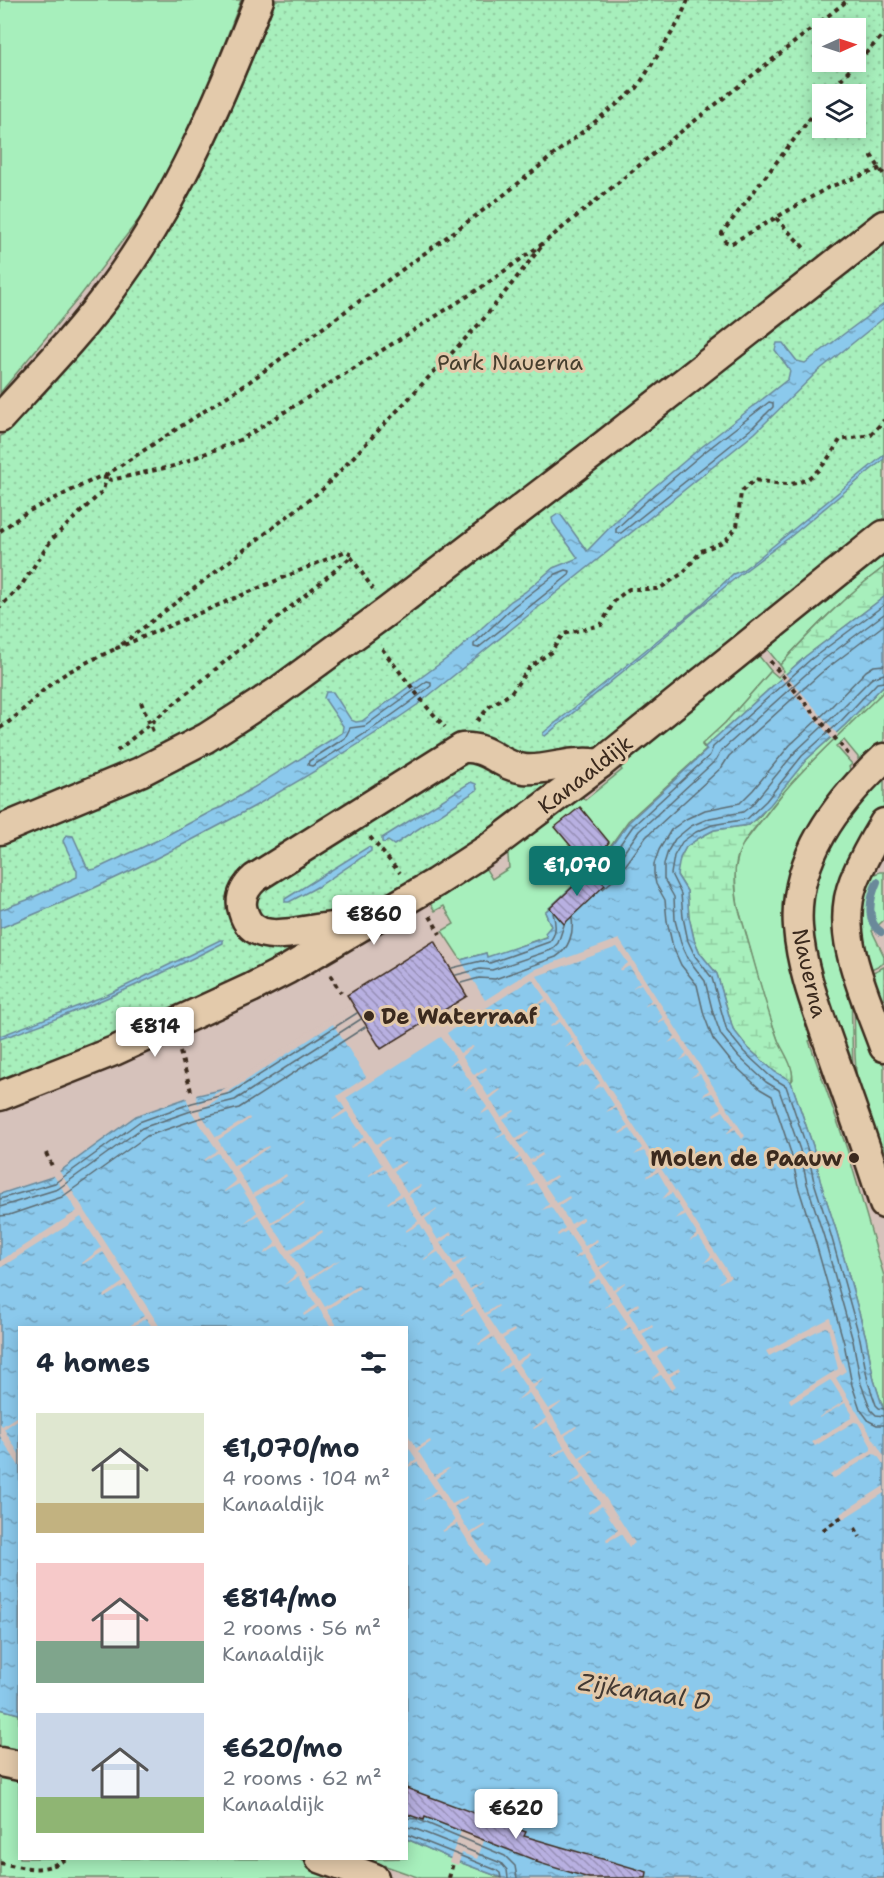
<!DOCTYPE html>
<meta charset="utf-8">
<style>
:root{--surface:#fff;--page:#f6f6f7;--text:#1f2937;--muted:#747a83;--accent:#0f766e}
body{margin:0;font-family:"Shantell Sans",sans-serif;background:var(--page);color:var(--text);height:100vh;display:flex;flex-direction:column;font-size:22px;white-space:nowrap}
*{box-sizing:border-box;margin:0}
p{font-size:20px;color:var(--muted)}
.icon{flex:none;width:33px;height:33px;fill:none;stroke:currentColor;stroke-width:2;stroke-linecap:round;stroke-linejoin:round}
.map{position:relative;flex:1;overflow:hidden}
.details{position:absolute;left:18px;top:1326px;width:390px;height:534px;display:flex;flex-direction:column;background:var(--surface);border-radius:0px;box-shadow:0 3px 15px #0003}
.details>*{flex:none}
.needle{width:39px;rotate:87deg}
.tools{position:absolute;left:812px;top:18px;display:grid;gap:12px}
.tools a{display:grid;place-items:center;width:54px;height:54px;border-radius:0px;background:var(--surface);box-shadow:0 3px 15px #0003;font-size:30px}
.price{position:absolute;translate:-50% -51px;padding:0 14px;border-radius:6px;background:#fff;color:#222;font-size:20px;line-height:39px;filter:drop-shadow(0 2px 3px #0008)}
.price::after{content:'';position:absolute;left:50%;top:36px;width:18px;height:14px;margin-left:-9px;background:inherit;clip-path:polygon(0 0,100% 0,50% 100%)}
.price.current{background:var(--accent);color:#fff}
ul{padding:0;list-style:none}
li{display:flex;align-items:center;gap:18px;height:150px;padding:0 18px}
li span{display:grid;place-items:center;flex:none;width:168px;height:120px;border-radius:0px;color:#555}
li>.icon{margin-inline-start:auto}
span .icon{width:72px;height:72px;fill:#fffc;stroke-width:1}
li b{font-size:26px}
h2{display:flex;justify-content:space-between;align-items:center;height:72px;padding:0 18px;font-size:26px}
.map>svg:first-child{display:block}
.green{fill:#a7efbc;stroke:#718c6d;stroke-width:1.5}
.wetland{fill:url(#wetland-marsh);stroke:#718c6d;stroke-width:1.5}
.park{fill:url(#park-dots);stroke:#718c6d;stroke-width:1.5;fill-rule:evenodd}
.water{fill:url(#water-ripples);stroke:#6b899a;stroke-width:1.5}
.pier{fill:#d6c2bb}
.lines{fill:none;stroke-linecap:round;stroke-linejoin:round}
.shore{stroke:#5b6a70;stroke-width:1.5}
.stream{stroke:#6b899a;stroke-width:8}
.building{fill:url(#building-back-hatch);stroke:#3b2a1e;stroke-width:1.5}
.minor-casing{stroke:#3b2a1e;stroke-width:33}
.path{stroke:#3b2a1e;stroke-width:4;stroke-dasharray:4.5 4.5;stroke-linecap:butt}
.minor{stroke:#e3caab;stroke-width:28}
.poi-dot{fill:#3b2a1e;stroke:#e3caab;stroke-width:2}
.labels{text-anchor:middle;stroke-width:6;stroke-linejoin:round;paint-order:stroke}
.park-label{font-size:22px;fill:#463e2e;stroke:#e3caab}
.street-label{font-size:22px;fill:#3b2a1e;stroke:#e3caab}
.poi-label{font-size:22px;font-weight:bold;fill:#3b2a1e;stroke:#e3caab;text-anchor:start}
.water-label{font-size:24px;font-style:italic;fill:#433a33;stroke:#e3caab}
</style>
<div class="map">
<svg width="884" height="1878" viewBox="0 0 884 1878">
<defs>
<pattern id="wetland-marsh" width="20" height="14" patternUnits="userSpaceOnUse" patternTransform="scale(1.5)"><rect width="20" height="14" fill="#a7efbc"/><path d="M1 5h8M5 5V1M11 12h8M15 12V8" fill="none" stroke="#91cda1"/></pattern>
<pattern id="park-dots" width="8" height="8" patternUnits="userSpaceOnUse" patternTransform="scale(1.5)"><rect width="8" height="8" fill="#a7efbc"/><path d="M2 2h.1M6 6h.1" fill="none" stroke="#91cda1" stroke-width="1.8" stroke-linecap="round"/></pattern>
<pattern id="water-ripples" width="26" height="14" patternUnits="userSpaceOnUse" patternTransform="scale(1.5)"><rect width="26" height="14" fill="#8bc9ec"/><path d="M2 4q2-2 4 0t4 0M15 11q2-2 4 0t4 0" fill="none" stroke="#73a3bf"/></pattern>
<pattern id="building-back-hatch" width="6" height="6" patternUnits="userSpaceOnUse" patternTransform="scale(1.5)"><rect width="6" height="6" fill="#b8b0e1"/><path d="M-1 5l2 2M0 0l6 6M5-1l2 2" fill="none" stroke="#978fb6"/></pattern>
</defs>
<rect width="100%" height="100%" fill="#d6c2bb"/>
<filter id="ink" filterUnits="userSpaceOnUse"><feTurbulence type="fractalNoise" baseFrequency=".0167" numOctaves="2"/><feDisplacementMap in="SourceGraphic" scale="12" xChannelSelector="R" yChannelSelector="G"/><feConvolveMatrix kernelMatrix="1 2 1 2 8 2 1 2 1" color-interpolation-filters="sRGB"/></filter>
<g filter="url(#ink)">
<g class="green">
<path d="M0,0H241L196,118L149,206L77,300L0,393Z"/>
<path d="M884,544V567C845,596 813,629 780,665L767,649L769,646Z"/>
<path d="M759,656L771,671L725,723L702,745L706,750L628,821L598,863L545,912L551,926L548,936L487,958L486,953L461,960L442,931L454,924L444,906L435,911L429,902L484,866L492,879L509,868L507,843L576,790L585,800L622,770L615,760L754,657Z"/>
<path d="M884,691V741L866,759L861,757L858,759V757L844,740L836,746L852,764L849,767L851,773L807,835L814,1039L809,1041L847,1149L884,1276V1411L874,1380L866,1338L837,1233L820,1181L813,1146L791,1082L793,1079L792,1072L779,1043L767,1009L738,907L736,892L735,870L740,848L789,785L835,737Z"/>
<path d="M884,775V809L857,862L851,987L853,1077L824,995L812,944L810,910L820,862L842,824Z"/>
<path d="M880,872H884V920L872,931L884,956V963L867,971L869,974L884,967V1026C869,986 850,949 854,905C855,897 855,890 860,883C865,877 872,875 880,872Z"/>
<path d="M854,991L884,1066V1168L857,1090L855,1054Z"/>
<path d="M0,1709L19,1714V1760L0,1755Z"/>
<path d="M0,1768L19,1773L20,1858L301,1859L355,1878H0Z"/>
<path d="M407,1839L454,1860L502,1878H420L366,1859L406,1858Z"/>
</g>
<g class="wetland">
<path d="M884,567V597L806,656L705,747L702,744L725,723L771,671L778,677L784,671L780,665C813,629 845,596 884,567Z"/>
<path d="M884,685V691C842,733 798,770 763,818C756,827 746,837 741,848C732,865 735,889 738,907C752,951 762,996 778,1040C783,1052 797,1070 791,1082L786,1078L775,1072L748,1048L733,1029L717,974L700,953L694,939L689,917L687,891L677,875V867L680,858L686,847L699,838L714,830L749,825L760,816L806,760L845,725Z"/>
</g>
<path class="park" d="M276,0H884V528L522,815L305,948L0,1090V437C59,378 115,315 160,244C209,168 243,83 276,0ZM822,28H855V62H822ZM822,94H855V128H822Z"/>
<g class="water">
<path d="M884,304V318L818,371L755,433L417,705C365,742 311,774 255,806C172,852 88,894 0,928V910L27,900L77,877V871L63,841L66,835L73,836L87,867L91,870L96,869L158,840L214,810L222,807L342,733L343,726L324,698L326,692H333L351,720L356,722L362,721L457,651L511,601L525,592L553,568L578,558L553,523L552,518L558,514L561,515L587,551L617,520L640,499L699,449L788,379L790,370L775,350L777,343H783L797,361L805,363Z"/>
<path d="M884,455V459L790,537L738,576L545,736L543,735V733L701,605L733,574L741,571L756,560Z"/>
<path d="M884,597V685L845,725L806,760L770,805L749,825L714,830L699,838L686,847L680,858L677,875L687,891L689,917L694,939L700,953L717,974L733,1029L748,1048L775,1072L786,1078L791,1082L813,1146L820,1180L837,1233L866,1338L874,1380L884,1411V1878H502L454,1860L407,1839L406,1328H20L19,1714L0,1709V1194L52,1177L136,1116L190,1097L229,1088L315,1031L461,960L486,953L487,957L547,937L545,933L551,926L545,912L592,868L593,869L599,863L629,822L707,750L705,747L806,656Z"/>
<path d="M471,782L476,784L477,790L394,845L388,841L384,843L382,842V838Z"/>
<path d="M368,847L371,848V851L319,886L289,902H285V899Z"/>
<path d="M220,940H223V943C151,980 77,1013 0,1039V1036L107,995Z"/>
</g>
<g class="pier">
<path d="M784,672L838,735L833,740L779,676Z"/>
<path d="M619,939L745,1136L742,1139L735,1129L726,1134L733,1126L723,1111L714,1116L713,1114L722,1108L712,1093L702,1096L709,1090L700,1074L690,1078L698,1072L688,1056L679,1061L686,1054L677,1039L668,1043L675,1036L665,1021L655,1024L663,1018L653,1002L644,1007L651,1000L641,984L632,988L640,982L629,966L621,971L620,969L628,963L617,947L537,976L731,1277L727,1279L718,1284L725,1277L713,1258L704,1263L711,1255L699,1237L689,1241L697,1234L685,1215L675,1219L683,1212L672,1193L662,1199L669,1191L658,1172L648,1177L647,1176L656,1169L644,1151L634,1155L642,1148L630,1129L620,1134L619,1133L628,1126L616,1108L606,1112L614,1105L602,1086L592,1090L600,1083L588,1065L578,1069L586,1062L574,1043L565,1048L573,1040L560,1022L551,1027L550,1026L559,1019L547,1001L537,1005L545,998L532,979L447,1033L460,1053L472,1046L474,1047L462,1056L474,1075L486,1067L487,1069L476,1077L488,1096L500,1089L501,1090L490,1099L501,1117L514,1110L515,1111L503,1120L516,1139L528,1132L529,1133L517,1142L530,1160L542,1153L543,1155L531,1163L544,1182L556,1175L557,1177L545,1185L557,1203L569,1196L570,1198L559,1206L571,1224L583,1217L584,1219L573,1228L585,1246L597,1239L598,1241L587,1249L599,1267L610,1261L611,1262L600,1270L613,1289L625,1282V1283L615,1291L627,1310L638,1303L639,1305L629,1313L640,1331L652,1325L653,1327L642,1334L654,1353L666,1347L667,1348L657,1356L668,1374L679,1368L681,1369L670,1377L676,1386L671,1390L661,1375L651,1379L659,1372L646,1351L635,1355L644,1349L630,1327L620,1332L628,1324L614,1303L605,1308L612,1300L599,1279L589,1284L588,1282L597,1276L583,1255L574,1259L581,1252L567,1231L558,1236L557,1234L565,1228L551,1207L542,1210L549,1204L536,1183L527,1187L534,1180L520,1158L511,1163L519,1156L505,1134L495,1139L503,1132L489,1110L480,1115L487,1107L473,1086L464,1091L472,1084L457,1062L448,1066L456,1059L441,1037L346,1098L376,1144L389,1137L390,1138L378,1147L391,1168L405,1161L406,1162L394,1171L407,1192L420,1185L421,1186L409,1195L423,1217L436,1209L437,1210L425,1219L438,1240L451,1232L452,1234L440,1243L454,1264L467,1257L456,1268L470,1289L483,1281L471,1291L485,1313L498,1305L499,1306L487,1315L501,1336L514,1329L515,1331L503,1339L516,1361L529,1353L530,1355L518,1364L532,1385L545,1378L534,1388L548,1409L561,1402V1403L550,1412L563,1434L576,1426L577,1427L565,1436L579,1457L591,1450L592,1451L581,1460L635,1543L629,1547L621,1534L607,1542L606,1539L618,1530L602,1506L589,1514L588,1512L600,1503L584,1478L570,1485V1484L582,1475L566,1449L552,1457L551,1456L564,1447L547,1421L534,1429L533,1428L546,1418L529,1393L516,1401L528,1390L511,1365L497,1373L509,1362L493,1337L479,1345L478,1344L491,1334L475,1308L461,1316L460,1315L473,1306L456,1281L442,1289V1287L455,1277L438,1252L424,1260V1259L436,1250L420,1224L406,1232L405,1231L418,1221L402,1196L388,1204L387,1203L400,1193L384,1168L369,1176V1175L382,1165L365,1140L351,1148L350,1147L364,1137L347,1112L333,1120L332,1119L345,1109L337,1096L366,1077L333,1024L199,1111L216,1137L249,1117L250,1119L218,1140L234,1166L258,1151L268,1146L269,1147L237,1169L252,1194L286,1174L287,1176L255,1197L271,1222L304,1202L305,1203L272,1225L289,1250L313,1235L322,1230L323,1232L291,1254L307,1279L331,1264L341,1259L309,1281L325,1307L358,1286L360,1288L327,1310L338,1327H331L318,1307L304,1316L303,1314L316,1305L298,1277L284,1285L296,1274L278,1246L264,1254V1253L276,1243L258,1215L244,1223L257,1212L239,1184L224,1192V1191L236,1181L218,1153L204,1161V1160L217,1150L191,1111L186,1097L188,1095L201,1091L196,1095L198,1104L229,1086L321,1024L419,965L459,957L485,1000L533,970Z"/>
<path d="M58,1169L160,1327H152L146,1318L132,1327H128L144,1316L125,1285L104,1298L103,1296L123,1282L103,1252L83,1264L82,1263L101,1248L81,1217L0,1268V1261L77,1211L52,1173Z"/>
<path d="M830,1318L840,1357L846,1371L836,1378L884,1456V1465L877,1455L873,1454L833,1479L830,1475L871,1450V1446L858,1423L854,1422L815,1446L812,1442L851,1418L852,1414L845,1403L819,1418V1417L844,1401L832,1382L830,1380L791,1404L789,1399L838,1369L828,1328L825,1327L769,1356L766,1351Z"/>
<path d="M19,1415V1419L4,1429L19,1454V1466L0,1436V1423L2,1426Z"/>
<path d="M407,1433L416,1448L430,1440L431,1442L418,1451L434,1476L448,1468L449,1469L436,1479L452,1504L467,1496L468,1497L454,1507L470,1533L485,1524L486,1526L472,1535L489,1562L484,1566L457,1524L443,1532L442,1531L455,1521L437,1493L423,1501L436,1490L417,1462L407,1468V1466L416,1459L407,1445Z"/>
<path d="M884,1486V1493L843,1519L840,1514Z"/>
<path d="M461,1831L484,1841L477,1859L462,1853L458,1865L449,1862Z"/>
</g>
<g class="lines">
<g class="shore">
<path d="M769,402L773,403V407L751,429L621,533H616V529L644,503L702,454Z"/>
<path d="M566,570L570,571L569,575L478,648L474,647V644L514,606L556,574Z"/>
<path d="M884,665L874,666L866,671L829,709L790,745L753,790L740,803L705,810L686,819L671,830L659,850L654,864V874L656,884L665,900L667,921L673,947L681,965L697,985L704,1015L713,1039L733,1064L760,1089L772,1096L791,1153L798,1186L815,1240L844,1343L852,1385L860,1409L869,1421L877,1425H884"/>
<path d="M884,674L872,678L835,715L796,751L751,806L743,812L710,818L691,826L675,839L668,851L664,864V879L674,897L675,920L681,943L689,960L705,981L713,1013L721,1035L739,1057L766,1082L779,1090L800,1150L807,1184L824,1237L853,1341L861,1384L871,1410L876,1415L884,1416"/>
<path d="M427,681L431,682V686C394,716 353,742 312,766L308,765L309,761L345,738L350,728L365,726Z"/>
<path d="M884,682L877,683L841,721L802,756L766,801L747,819L712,825L696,832L682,842L674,856L671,874L681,894L683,917L688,941L695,956L712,978L727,1031L744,1052L771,1077L786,1086L807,1148L814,1182L831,1235L860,1339L868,1382L876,1405L879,1408L884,1409"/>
<path d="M597,874L604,867L633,826L710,755L713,747L810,660L884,605"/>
<path d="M602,879L610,872L639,831L716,760L721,751L815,666L884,614"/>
<path d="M603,889L617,877L646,837L722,767L729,756L821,673L884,625"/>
<path d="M452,968L481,961L490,963L549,942C557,934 556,924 553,913"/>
<path d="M456,975L480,969L492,970L551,950L558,943L564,925"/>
<path d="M461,983L479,978L495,979L556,957C569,949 574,933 572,918"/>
<path d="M0,1199L55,1183L139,1122L192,1103L231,1093L357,1013"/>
<path d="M0,1207L58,1189L142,1128L194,1110L235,1100L361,1019"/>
<path d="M0,1216L9,1215L62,1197L147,1136L197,1119L239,1108L365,1027"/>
<path d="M406,1818L417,1819L505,1856L515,1866L517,1878"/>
<path d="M406,1827L413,1828L501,1863L507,1870L508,1878"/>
<path d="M406,1834L496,1870L500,1873L501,1878"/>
</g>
<path class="stream" d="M877,882C870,898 865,921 881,932"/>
</g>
<g class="building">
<path d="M580,807L609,842L590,869L555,827Z"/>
<path d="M591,870L605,885L564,924L550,908Z"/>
<path d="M434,941L467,996L381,1049L347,995Z"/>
<path d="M406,1788L526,1832L524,1836L647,1872L646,1878H589L536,1862L537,1861L425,1817L424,1820L406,1814Z"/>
</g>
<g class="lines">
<defs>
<g id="minor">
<path d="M0,418C39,375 79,334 113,287C177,200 220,100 259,0"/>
<path d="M884,758C837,802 793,859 798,927C801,969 817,1009 831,1049C849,1101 868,1152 884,1204"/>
<path d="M884,823C873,841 862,861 854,881C833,934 866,996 884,1047"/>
<path d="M0,830L140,772L206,738L277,692L389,610L603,446L884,225"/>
<path d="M349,931C345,930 340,927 336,927C308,926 254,952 243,911C239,898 245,887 255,878L462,748C490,746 499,766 524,769C543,771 562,763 580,763C587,762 593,763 600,764"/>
<path d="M0,1096L114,1051L251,988L288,969L435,883L489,848L600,764L884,535"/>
<path d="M0,1762L20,1766"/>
<path d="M320,1858L374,1878"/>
</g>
</defs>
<use href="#minor" class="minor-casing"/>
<g class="path">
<path d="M688,0L678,23L637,88L500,198L249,382L106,475V478L111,480L174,466L242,439L482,287L545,242L668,142L848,0"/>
<path d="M829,94L843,77L884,34"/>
<path d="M822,103L722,233C722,240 726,243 732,243L829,187L877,170L884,166"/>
<path d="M871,155L884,175"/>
<path d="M776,218L807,251"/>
<path d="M0,531L27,512L99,477L106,478L103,491L52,539L21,586L0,607"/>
<path d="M351,557L373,589"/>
<path d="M382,649L427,707L445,727"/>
<path d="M770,661L850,756"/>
<path d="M141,702L154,734"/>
<path d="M477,721L490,706L510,694L530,667L551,652L563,634L601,625L615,600L629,589H659L683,573L701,551L725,541L737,527L741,492L754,480C765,481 776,484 787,484C814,484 828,459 840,440L871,435L884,420"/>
<path d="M0,728C24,713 38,691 62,676C79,665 99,657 117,648"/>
<path d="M117,751L351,557L350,553L346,551L117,648L323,489L482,321L541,247"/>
<path d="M370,837L400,873"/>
<path d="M430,916L440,934"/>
<path d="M330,975L341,993"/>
<path d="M180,1052L191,1091"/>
<path d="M46,1153L52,1166"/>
<path d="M855,1528L860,1537"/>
<path d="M823,1530L843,1516"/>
<path d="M0,1863C28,1868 42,1874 68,1858"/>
<path d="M449,1878L453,1863"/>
</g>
<use href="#minor" class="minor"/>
</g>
</g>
<g class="poi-dot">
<circle cx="369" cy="1016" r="6"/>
<circle cx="854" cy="1158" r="6"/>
</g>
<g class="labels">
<g class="park-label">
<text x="510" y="370">Park Nauerna</text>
</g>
<g class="street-label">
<text transform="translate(585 774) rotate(-38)" y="8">Kanaaldijk</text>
<text transform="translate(810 973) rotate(77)" y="8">Nauerna</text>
</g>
<g class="poi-label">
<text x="381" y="1024">De Waterraaf</text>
<text x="842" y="1166" text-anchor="end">Molen de Paauw</text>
</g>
<g class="water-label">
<text transform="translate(644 1692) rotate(9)" y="8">Zijkanaal D</text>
</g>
</g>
</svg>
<div class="tools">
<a><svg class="needle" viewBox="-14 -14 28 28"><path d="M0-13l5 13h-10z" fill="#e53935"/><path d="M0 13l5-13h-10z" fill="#747a83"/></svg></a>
<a><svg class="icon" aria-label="layers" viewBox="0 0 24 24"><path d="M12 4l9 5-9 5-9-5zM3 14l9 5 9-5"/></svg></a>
</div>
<b class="price current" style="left:577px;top:897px">€1,070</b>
<b class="price" style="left:374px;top:946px">€860</b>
<b class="price" style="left:155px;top:1058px">€814</b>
<b class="price" style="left:516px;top:1840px">€620</b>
<section class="details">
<h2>4 homes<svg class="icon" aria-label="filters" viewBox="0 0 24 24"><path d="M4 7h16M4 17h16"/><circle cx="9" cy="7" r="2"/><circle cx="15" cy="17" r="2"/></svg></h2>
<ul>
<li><span style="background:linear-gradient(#dfe7d0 75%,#c2b280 0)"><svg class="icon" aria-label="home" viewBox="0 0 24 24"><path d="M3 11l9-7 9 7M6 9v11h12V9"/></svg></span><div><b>€1,070/mo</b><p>4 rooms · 104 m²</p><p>Kanaaldijk</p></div></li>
<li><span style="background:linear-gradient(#f6c9c9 65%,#7fa58c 0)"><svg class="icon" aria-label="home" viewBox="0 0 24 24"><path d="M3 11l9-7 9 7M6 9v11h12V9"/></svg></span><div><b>€814/mo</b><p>2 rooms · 56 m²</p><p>Kanaaldijk</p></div></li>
<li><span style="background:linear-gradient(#c9d6e8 70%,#8fb573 0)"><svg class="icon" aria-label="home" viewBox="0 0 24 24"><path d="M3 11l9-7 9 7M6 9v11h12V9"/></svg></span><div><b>€620/mo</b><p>2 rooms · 62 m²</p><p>Kanaaldijk</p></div></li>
</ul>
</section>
</div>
